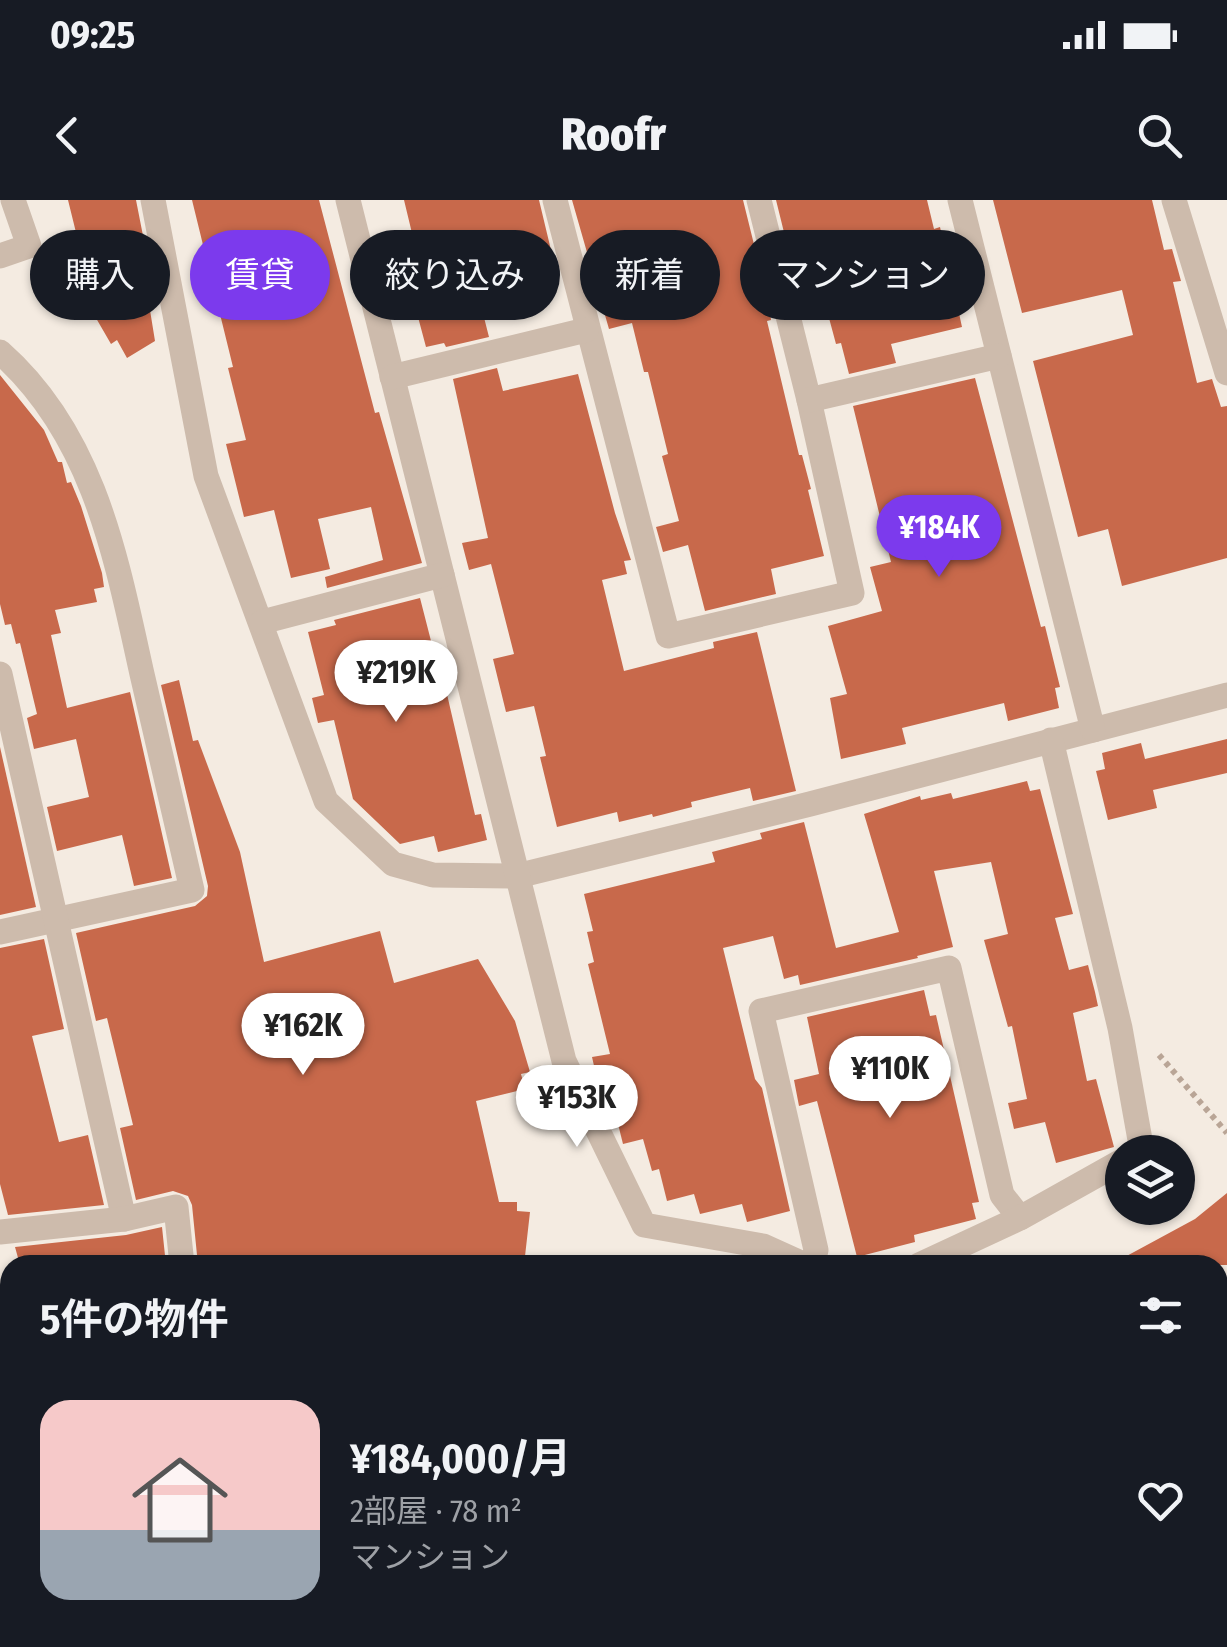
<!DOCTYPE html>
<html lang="ja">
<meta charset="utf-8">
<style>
:root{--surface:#171b24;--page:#242831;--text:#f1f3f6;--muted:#9ea1a6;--line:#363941;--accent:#7c3aed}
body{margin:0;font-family:"Fira Sans Condensed","Noto Sans JP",sans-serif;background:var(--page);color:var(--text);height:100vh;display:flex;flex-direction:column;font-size:38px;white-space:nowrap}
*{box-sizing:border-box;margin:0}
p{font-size:32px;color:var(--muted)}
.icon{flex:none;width:55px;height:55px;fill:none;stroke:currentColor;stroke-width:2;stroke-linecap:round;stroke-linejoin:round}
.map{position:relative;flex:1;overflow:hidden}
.side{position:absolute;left:0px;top:1055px;width:1228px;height:392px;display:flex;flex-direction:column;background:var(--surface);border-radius:30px 30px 0 0;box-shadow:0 2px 8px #0004}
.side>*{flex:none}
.hud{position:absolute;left:30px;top:30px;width:1168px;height:90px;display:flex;gap:20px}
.tools{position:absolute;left:1105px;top:935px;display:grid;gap:20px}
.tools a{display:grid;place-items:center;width:90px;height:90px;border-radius:50%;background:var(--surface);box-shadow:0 2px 8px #0004;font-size:50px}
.price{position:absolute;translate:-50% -85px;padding:0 22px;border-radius:35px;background:#fff;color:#222;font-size:32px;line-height:65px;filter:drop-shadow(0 2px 5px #0008)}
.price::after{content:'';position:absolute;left:50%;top:60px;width:30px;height:22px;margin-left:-15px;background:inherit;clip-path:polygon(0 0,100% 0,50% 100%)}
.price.current{background:var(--accent);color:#fff}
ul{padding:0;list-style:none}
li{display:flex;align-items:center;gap:30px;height:250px;padding:0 40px}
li+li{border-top:2px solid var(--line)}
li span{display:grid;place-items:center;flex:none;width:280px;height:200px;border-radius:30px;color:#555}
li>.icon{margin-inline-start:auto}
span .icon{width:120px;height:120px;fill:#fffc;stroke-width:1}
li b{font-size:42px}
h2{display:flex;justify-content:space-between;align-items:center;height:120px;padding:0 40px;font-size:42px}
.tag{padding:0 35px;border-radius:45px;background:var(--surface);box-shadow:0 2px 8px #0004;font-size:35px;line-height:90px}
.tag.current{background:var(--accent);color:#fff}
.status{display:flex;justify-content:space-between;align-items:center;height:70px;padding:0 50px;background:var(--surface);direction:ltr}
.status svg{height:28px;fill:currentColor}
header{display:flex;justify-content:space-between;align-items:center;height:130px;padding:0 40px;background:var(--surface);font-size:45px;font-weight:800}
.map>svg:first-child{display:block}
.building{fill:#c8694b}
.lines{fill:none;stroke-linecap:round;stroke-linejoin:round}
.path{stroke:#b9a596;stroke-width:6;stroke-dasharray:5 5;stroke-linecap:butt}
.minor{stroke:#cdbbac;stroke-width:25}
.major{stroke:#7d675c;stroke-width:25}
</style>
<div class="status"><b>09:25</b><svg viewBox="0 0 49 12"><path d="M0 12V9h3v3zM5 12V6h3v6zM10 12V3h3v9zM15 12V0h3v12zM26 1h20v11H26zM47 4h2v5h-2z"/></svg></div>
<header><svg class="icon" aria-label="back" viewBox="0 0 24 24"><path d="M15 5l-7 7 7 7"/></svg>Roofr<svg class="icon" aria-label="search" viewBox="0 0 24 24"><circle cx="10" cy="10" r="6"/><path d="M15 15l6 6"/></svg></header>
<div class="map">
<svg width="1227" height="1447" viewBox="0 0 1227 1447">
<rect width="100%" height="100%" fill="#f4ebe1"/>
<g class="building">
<path d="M68,0H136L156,102L149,104L155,141L127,158L117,140L111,144L74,80L86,73Z"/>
<path d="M192,0H319L375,213L379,212L422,363L327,388L325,377L383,360L371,307L318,319L330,369L291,378L274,310L244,317L226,244L246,240L228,168L233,167Z"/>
<path d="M404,0H539L556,71L477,90L489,137L446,147L444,143L426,147L410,87L424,83Z"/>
<path d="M572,0H743L769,105L771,120L767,121L799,255H802L811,289L808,290L824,356L771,369L776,394L705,411L688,345L663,352L656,327L679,321L662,256L668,254L648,172H644L632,123L609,129Z"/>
<path d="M776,0H927L934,29L940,27L962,127L891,144L896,163L849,174L841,143L836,144L822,92L800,97Z"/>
<path d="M993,0H1152L1164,50L1172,49L1178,70L1181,81L1173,82L1197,183L1212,179L1221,207L1227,206V358L1122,386L1108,329L1078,337L1033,161L1133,135L1122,90L1022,113Z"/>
<path d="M497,168L503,191L578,174L615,313L631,360L624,361L627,374L602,380L624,471L714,448L713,442L757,432L796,591L753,601L750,588L691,602L692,607L653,617L652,614L619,622L617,612L557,627L540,557L546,556L534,506L506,512L493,459L514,454L491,364L469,370L462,343L488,338L453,179Z"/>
<path d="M0,175L44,230L58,262H62L67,283L71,282L81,306L102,373L104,387L94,389L97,402L55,410L61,433L51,435L67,508L130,492L172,678L134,686L122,635L57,651L47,607L89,597L76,539L34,549L27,518L37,514L20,443L16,444L11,424L5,425L0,404Z"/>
<path d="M975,178L1041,427L1045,426L1060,487L1055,488L1059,508L1008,521L1004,503L902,528L906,544L841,559L830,498L847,494L828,426L882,411L870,367L891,362L853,206Z"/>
<path d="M420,398L440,476L446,490L475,615L481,614L487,640L438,652L434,636L400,644L353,599L334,520L318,523L312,498L324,495L308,432L336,425L334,420Z"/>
<path d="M179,480L193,541L198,540L240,652L264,762L380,731L394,783L478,759L515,821L530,872L521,874L525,889L476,901L499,1002H517V1011L530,1012L524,1065H198L192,1005L188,996L173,991L136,1000L120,928L133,925L107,818L96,821L76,733L195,706L207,696L208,686L161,485Z"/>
<path d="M1227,539V573L1153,590L1157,608L1108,620L1096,571L1105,569L1102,553L1141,543L1145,559Z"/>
<path d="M0,547L36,707L0,715Z"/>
<path d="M1027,581L1030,591L1040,589L1073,714L1055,718L1069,770L1088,765L1095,792L1098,806L1073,813L1087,881L1096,879L1114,947L1056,963L1045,922L1014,929L1008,903L1027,899L1012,826L1008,827L984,740L1008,734L991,662L934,671L953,747L917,756L918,758L800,785L798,775L784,779L773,736L723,748L755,879L762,888L790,1011L747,1022L742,1004L700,1014L694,994L667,1001L659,969L652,971L643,939L623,944L612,900L607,903L597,879L592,857L610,854L588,764L594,762L587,732L593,731L584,694L715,662L712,652L762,639L760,633L804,622L836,748L899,732L864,614L920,596L921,600L951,593L953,599Z"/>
<path d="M44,739L64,829L32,836L59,942L88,935L104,1005L8,1015L0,984V748Z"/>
<path d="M924,790L930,816L936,815L979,1002L972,1003L976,1019L914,1035L915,1042L857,1057L817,901L799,906L794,880L819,874L807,817Z"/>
<path d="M1227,993V1065H1110L1195,1019Z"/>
<path d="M162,1027L166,1065H20L15,1047L126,1035Z"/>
</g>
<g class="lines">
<path class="path" d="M1159,855L1227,933"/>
<g class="minor">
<path d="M153,0L206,276L326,601L393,664L433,675L517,676L810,604L1227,495"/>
<path d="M348,0L564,861L644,1025L763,1046L805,1065"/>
<path d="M555,0L668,436L852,393L809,200L759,0"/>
<path d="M960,0L1093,530"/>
<path d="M1174,0L1227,173"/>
<path d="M0,56L29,46L13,0"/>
<path d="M0,152C94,235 116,357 142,474C159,546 175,618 192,690L0,732"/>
<path d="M392,177L586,130"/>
<path d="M809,200L999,156"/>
<path d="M262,422L442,375"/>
<path d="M0,474L124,1019"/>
<path d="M1051,540L1120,828L1142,951L1138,952"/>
<path d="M0,1032L124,1019L176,1007L182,1065"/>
<path d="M812,1065L816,1050L761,811L949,768L1002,995L1020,1018"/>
<path d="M919,1065L1020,1018L1122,961"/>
<path d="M1218,1147L1227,1141"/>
<path d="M470,1438L472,1447"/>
<path d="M879,1438L880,1447"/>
<path d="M386,1447L440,1438"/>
</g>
<g class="major">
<path d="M0,1206H10"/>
<path d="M1218,1366L1227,1368"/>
</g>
</g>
</svg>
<div class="tools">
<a><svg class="icon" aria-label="layers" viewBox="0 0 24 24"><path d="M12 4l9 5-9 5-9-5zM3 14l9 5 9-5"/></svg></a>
</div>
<b class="price current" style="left:939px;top:380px">¥184K</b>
<b class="price" style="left:396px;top:525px">¥219K</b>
<b class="price" style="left:303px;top:878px">¥162K</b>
<b class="price" style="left:890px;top:921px">¥110K</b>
<b class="price" style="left:577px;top:950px">¥153K</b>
<div class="hud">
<a class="tag">購入</a>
<a class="tag current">賃貸</a>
<a class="tag">絞り込み</a>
<a class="tag">新着</a>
<a class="tag">マンション</a>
</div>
<section class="side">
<h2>5件の物件<svg class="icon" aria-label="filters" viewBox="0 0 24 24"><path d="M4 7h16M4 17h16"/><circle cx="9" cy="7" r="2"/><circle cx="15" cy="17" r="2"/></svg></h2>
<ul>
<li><span style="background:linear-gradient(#f6c9c9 65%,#9aa5b1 0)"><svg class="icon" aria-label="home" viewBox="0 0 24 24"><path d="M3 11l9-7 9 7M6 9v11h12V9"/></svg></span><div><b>¥184,000/月</b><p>2部屋 · 78 m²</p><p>マンション</p></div><svg class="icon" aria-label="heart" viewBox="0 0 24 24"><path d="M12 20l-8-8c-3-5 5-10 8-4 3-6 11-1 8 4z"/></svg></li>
</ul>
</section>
</div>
